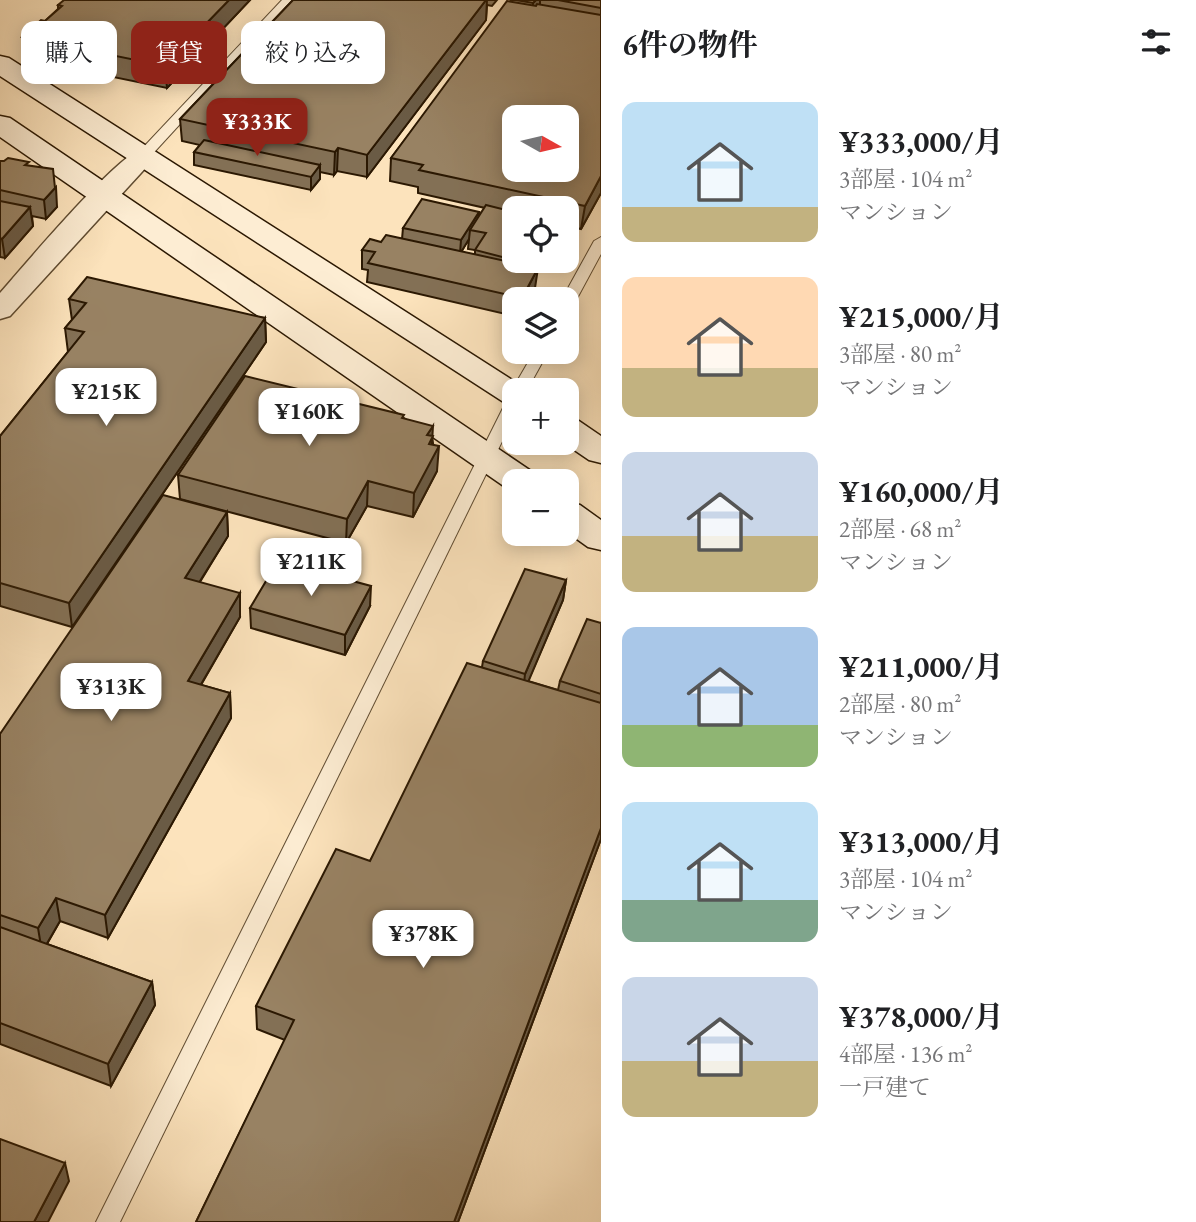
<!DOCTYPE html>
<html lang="ja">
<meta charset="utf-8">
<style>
:root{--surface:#fff;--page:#f2f2f2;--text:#202124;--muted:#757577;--accent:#8f2418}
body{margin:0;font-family:"EB Garamond","Noto Serif JP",serif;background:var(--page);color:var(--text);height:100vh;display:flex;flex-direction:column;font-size:26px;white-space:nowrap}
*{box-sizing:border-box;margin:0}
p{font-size:23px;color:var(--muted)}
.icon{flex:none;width:38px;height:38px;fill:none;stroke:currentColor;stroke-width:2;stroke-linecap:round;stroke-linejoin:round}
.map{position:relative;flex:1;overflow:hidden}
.panel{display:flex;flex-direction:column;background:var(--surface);width:595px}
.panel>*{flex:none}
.hud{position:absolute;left:21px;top:21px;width:474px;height:63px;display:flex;gap:14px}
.needle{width:46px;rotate:98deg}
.buttons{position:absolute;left:502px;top:105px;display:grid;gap:14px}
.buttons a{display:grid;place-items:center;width:77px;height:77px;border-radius:14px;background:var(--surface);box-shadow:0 4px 18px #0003;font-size:35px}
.price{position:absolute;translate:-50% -60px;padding:0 16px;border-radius:14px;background:#fff;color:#222;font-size:23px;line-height:46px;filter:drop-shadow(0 2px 4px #0008)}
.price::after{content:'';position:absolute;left:50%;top:42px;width:21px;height:16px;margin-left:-10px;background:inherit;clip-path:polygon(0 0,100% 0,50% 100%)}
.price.active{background:var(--accent);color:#fff}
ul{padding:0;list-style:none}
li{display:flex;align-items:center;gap:21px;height:175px;padding:0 21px}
li span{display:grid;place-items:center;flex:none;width:196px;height:140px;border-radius:14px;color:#555}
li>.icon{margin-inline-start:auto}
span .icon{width:84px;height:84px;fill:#fffc;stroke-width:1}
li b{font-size:30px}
h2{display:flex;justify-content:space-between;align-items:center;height:84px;padding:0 21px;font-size:30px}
.chip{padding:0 24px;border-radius:14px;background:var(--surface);box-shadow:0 4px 18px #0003;font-size:24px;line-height:63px}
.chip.active{background:var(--accent);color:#fff}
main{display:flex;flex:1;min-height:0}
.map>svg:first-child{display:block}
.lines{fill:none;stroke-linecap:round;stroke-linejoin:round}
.lane-casing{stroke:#5f4b30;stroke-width:2}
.street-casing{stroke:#5f4b30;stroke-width:3}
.secondary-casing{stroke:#2b1802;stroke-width:3}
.lane{fill:#fdedd3;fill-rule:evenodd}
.street{fill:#fdedd3;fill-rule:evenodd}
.secondary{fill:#fdedd3;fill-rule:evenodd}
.wall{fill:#837055;stroke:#2b1802;stroke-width:2;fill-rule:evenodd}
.shaded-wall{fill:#6a5b45;stroke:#2b1802;stroke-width:2}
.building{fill:#988263;stroke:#2b1802;stroke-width:2;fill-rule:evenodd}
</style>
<main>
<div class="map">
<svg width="601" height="1222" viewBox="0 0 601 1222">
<rect width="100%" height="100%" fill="#fce3bc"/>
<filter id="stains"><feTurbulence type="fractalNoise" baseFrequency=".00286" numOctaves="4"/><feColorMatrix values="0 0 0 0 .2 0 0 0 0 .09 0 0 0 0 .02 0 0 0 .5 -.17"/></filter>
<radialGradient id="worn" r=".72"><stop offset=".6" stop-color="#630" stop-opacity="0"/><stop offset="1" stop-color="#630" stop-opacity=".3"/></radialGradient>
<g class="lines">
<defs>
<g id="lane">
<path d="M282,0H294L147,160H137V154Z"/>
<path d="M601,237V254L574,304L567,308V299H562L594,241Z"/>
<path d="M534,352H548L527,390H514V393L512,390Z"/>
<path d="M514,397V417L120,1222H96L506,402Z"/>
</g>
<path id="street" d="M142,149L151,152L155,157L151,162L10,316L0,319V293C23,267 117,155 142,149Z"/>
<g id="secondary">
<path d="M0,56L9,58L528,390H514V404L502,401L0,76Z"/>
<path d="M0,116L10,118L534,473L539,481H514V491L508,489L0,137Z"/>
<path d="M567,418L579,421L601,436V463L589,460L564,443H567Z"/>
<path d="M567,502L580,505L601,520V550L588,547L567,532Z"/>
</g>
</defs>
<use href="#lane" class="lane-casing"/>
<use href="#street" class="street-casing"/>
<use href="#secondary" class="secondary-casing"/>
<use href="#lane" class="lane"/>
<use href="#street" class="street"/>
<use href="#secondary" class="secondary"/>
</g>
<g class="wall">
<path d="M250,0L167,88L25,59L22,37L45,21L58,9V5Z"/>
<path d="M293,0H497L492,6L487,5L486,20L367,177L337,171L334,175L320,172V179L311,190L194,165V152L200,145L182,141L180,119Z"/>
<path d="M511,0H601V193L581,229L567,226V208H514V261H549L545,267L534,264L532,267L535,288L529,299H514V316L367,282L368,270L362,269V250L381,242L402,239L403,228L478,217L485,208L418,193V187L390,181L391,158ZM469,239L468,249L475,250V255L461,252Z"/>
<path d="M0,161L29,166L57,207L46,219L32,216L33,226L5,258L0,257Z"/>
<path d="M69,299L265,318L266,342L72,627L0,606V436L68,352L65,328L72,320Z"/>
<path d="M404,419L432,436L437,471L413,517L367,506L346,543L180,499L178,475Z"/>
<path d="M227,512L228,536L200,582L240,617L201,685L230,693L231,718L108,938L60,921L47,944L152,982L155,1005L111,1086L0,1044V734Z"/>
<path d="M566,580L563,600L528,681L558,690L560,681L601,623V839L458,1222H196L285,1040L257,1029L256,1006L370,861L482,667L483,661Z"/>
<path d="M370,606L345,655L251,628L250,608Z"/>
</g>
<g class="shaded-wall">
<path d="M229,0H250L167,88L165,66Z"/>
<path d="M486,0H487L486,20L367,177V155Z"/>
<path d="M536,0H540V5L532,16L533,3Z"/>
<path d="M338,148L337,171L334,175L335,152Z"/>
<path d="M320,165V179L311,190V177Z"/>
<path d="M601,176V193L581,229L585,206Z"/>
<path d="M56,187L57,207L46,219L44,200Z"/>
<path d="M30,207L33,226L5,258L2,239Z"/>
<path d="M479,212L478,225L470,230L469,239L460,254L461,240Z"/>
<path d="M527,261H534V264L524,282Z"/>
<path d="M538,268L535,288L529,299H522Z"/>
<path d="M265,318L266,342L72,627L69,603Z"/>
<path d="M433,426L431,460L439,446L437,471L413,517L414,493L427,435Z"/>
<path d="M368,481L367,506L346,543L347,519Z"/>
<path d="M227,512L228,536L187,602L185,578Z"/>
<path d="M566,580L563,600L523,694L525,674Z"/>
<path d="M371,586L370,606L345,655V635Z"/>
<path d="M240,593V617L189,705L188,681Z"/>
<path d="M230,693L231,718L108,938L105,915Z"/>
<path d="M601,828V839L458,1222H454Z"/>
<path d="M56,898L60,921L42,952L38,928Z"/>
<path d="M152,982L155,1005L111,1086L108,1064Z"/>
<path d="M65,1163L69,1181L48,1222H34Z"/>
</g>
<g class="building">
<path d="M64,0H229L165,66L22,37L41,20L45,21L62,6L58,5Z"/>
<path d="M293,0H486L367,155L338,148L335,152L180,119Z"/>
<path d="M516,0H536L533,3Z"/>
<path d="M558,0H601V8Z"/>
<path d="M507,1L536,6L537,4L601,15V176L585,206L419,170L423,165L391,158ZM514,117H567V170H514Z"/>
<path d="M204,140L320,165L311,177L194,152Z"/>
<path d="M8,158L29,162L25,165L53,169L55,188L44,200L0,190V161H4Z"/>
<path d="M422,199L479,212L461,240L403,228Z"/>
<path d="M0,201L30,207L2,239L0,238Z"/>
<path d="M486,205L514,212V260L475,250L486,233L470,230Z"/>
<path d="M386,235L538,268L522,298L368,263L375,252L362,250L370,239L381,242Z"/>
<path d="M87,277L265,318L69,603L0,583V436L84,332L65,328L86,303L69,299Z"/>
<path d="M245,376L404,415L402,418L433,426L427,435L433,436L429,444L439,446L414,493L368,481L347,519L178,475Z"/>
<path d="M163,495L227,512L185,578L240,593L188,681L230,693L105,915L56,898L38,928L0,915V734Z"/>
<path d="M278,561L371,586L345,635L250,608Z"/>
<path d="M525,569L566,580L525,674L483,661Z"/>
<path d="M587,619L601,623V694L560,681Z"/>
<path d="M467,663L601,703V828L454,1222H196L294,1020L256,1006L336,849L370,861Z"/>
<path d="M0,927L152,982L108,1064L0,1023Z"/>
<path d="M0,1139L65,1163L34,1222H0Z"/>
</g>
<rect width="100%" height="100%" filter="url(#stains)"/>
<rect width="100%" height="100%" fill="url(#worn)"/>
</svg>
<div class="buttons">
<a><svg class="needle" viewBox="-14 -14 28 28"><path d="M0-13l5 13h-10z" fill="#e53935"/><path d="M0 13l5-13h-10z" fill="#757577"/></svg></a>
<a><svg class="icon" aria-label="locate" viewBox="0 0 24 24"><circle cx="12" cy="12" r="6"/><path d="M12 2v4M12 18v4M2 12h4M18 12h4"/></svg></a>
<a><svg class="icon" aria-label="layers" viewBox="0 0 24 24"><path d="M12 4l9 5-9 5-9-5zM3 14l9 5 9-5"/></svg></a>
<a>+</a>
<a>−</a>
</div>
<b class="price active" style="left:257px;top:158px">¥333K</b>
<b class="price" style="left:106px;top:428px">¥215K</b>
<b class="price" style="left:309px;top:448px">¥160K</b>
<b class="price" style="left:311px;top:598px">¥211K</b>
<b class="price" style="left:111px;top:723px">¥313K</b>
<b class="price" style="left:423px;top:970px">¥378K</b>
<div class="hud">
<a class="chip">購入</a>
<a class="chip active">賃貸</a>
<a class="chip">絞り込み</a>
</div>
</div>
<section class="panel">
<h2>6件の物件<svg class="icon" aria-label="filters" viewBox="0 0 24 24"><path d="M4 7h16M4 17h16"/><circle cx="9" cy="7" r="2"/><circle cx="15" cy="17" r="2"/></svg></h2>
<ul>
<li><span style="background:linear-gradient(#bfe0f5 75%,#c2b280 0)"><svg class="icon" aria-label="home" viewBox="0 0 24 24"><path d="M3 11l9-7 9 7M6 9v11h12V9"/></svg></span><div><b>¥333,000/月</b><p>3部屋 · 104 m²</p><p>マンション</p></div></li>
<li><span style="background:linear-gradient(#ffd9b3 65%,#c2b280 0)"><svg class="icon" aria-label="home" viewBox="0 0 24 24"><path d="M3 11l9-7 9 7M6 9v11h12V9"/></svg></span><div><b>¥215,000/月</b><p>3部屋 · 80 m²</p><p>マンション</p></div></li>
<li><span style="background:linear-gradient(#c9d6e8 60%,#c2b280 0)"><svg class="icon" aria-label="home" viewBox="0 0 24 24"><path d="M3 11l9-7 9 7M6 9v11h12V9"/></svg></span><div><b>¥160,000/月</b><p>2部屋 · 68 m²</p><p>マンション</p></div></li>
<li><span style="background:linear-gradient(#a9c7e8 70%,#8fb573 0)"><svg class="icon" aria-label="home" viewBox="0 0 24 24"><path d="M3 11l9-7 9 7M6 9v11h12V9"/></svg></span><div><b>¥211,000/月</b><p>2部屋 · 80 m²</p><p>マンション</p></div></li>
<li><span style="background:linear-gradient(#bfe0f5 70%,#7fa58c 0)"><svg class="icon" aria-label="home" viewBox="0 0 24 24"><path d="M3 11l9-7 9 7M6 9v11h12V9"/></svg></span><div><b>¥313,000/月</b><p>3部屋 · 104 m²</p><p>マンション</p></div></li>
<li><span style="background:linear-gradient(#c9d6e8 60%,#c2b280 0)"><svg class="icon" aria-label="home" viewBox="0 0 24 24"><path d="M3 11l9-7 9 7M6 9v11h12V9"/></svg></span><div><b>¥378,000/月</b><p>4部屋 · 136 m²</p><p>一戸建て</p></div></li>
</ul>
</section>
</main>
